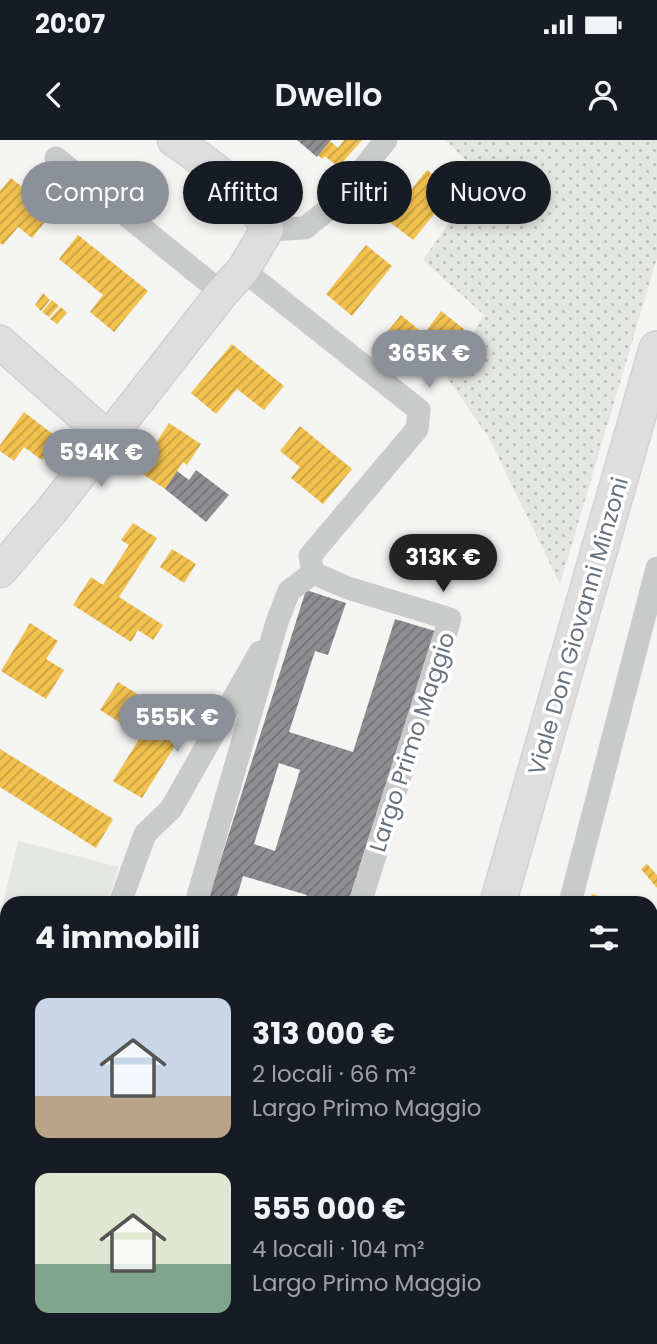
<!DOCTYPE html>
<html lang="it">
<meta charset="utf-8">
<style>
:root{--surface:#171b24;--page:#242831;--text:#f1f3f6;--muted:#9ea1a6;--accent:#8c9099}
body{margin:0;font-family:Poppins,sans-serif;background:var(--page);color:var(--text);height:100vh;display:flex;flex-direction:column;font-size:26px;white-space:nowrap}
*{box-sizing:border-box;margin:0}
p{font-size:23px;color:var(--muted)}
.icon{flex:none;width:38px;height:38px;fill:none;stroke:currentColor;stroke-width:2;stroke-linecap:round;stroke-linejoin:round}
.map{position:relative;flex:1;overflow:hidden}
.panel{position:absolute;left:0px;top:756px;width:658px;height:448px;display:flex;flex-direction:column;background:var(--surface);border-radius:21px 21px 0 0;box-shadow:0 4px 10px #0003}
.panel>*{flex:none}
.banner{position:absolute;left:21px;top:21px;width:616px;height:63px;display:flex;gap:14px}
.price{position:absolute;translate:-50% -60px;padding:0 16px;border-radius:24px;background:var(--accent);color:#fff;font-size:23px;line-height:46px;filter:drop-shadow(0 2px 4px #0008)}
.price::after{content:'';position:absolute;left:50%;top:42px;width:21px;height:16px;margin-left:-10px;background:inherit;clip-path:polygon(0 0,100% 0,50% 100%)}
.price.active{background:#222;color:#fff}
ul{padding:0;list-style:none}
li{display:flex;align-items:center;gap:21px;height:175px;padding:0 35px}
li span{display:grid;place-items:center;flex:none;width:196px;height:140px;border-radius:14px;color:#555}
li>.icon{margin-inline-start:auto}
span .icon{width:84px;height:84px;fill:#fffc;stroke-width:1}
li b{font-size:30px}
h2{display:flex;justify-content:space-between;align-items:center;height:84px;padding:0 35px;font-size:30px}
.pill{padding:0 24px;border-radius:32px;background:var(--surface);box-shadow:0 4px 10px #0003;font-size:24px;line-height:63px}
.pill.active{background:var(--accent);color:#fff}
.status{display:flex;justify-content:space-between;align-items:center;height:49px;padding:0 35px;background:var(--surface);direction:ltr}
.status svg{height:19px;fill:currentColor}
header{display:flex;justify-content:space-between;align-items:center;height:91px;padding:0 35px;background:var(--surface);font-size:32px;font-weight:600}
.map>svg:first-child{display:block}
.grass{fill:url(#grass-dots)}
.green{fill:#e4e6e1}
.homes{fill:url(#homes-hatch)}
.public{fill:url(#public-hatch)}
.industry{fill:url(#industry-hatch);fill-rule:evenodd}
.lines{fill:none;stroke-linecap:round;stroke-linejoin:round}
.secondary-casing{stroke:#d0d0d1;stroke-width:35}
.primary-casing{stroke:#d1d2d2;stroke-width:38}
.street{stroke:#c9caca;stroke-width:23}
.secondary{stroke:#dededf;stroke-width:32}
.primary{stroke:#dededf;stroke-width:35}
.labels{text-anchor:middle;stroke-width:7;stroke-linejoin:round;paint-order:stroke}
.street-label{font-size:23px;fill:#68747f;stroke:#fff}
</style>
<div class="status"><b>20:07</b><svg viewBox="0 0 49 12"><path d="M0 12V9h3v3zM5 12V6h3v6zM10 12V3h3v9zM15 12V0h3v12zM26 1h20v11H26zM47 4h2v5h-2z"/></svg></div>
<header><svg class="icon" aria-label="back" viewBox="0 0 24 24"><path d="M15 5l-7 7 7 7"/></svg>Dwello<svg class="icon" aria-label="person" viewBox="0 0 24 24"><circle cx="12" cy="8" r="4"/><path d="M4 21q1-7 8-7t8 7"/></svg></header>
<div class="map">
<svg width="657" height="1204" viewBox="0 0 657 1204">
<defs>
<pattern id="grass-dots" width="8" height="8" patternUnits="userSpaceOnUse" patternTransform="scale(1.75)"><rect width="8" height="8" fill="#e4e6e1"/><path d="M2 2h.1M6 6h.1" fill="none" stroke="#bdbfbc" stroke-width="1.8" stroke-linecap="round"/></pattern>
<pattern id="homes-hatch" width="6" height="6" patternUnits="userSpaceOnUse" patternTransform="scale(1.75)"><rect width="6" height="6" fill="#f2c14e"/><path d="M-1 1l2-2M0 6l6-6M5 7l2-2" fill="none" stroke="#c8a146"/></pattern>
<pattern id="public-hatch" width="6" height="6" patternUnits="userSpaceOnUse" patternTransform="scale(1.75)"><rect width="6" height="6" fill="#17a398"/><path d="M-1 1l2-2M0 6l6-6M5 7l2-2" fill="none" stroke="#198981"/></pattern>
<pattern id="industry-hatch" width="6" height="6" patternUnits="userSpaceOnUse" patternTransform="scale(1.75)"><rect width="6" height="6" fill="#8d8d92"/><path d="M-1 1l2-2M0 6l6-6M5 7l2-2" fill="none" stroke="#727277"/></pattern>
</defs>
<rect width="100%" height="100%" fill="#f4f4f3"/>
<path class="grass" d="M445,0H657V118L560,444L488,296L447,238L484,175L423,120L482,36Z"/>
<path class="green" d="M18,701L119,727L107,763H7V794L0,792V776Z"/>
<g class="homes">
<path d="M344,0H362L341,24L339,23L337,26L325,16L322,19L318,15L330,1L338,8Z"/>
<path d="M427,30L453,51L413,100L387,80Z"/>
<path d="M11,38L53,72L32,98L18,87L3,105L0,103V51Z"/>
<path d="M78,95L148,151L114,192L90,172L103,155L59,119Z"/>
<path d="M366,105L392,126L352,176L326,154Z"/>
<path d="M43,153L50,160L41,171L35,165Z"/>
<path d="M52,160L59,166L49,177L42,172Z"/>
<path d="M61,167L67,173L57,184L50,179Z"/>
<path d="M441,171L464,189L443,216L446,219L430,238L381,199L401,175L424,194Z"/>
<path d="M232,204L284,246L264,270L237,249L216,274L191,253Z"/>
<path d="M24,272L58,298L42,320L24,307L14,321L0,311V305Z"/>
<path d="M169,283L201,304L187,325L183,322L165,349L138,331Z"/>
<path d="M300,286L352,329L323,364L291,338L300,327L280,311Z"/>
<path d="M133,383L157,398L119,457L163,485L153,500L138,490L131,502L73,465L91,437L103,445L129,405L121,400Z"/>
<path d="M172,409L196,424L184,443L160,427Z"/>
<path d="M30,483L58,501L46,519L64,530L46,559L1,531Z"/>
<path d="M118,542L188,585L142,658L113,641L141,596L100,570Z"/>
<path d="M0,609L113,679L96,708L0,647Z"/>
<path d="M647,724L657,735V748L641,729Z"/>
<path d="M592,754L618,762V763H589Z"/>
<path d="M651,782L657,784V819L651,817Z"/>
<path d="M651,843L657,845V861L652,878Z"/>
<path d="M657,903V930L651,955V915Z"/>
<path d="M0,1060L7,1061V1094L0,1093Z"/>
<path d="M651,1087L657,1089V1133L651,1132Z"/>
<path d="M2,1161L7,1163V1197H26L24,1204H0Z"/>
<path d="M101,1197H147L145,1204H98Z"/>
<path d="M185,1197H214L223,1199L221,1204H184Z"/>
<path d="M459,1197H495L493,1204Z"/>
<path d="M514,1197H547L546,1204H513Z"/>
<path d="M567,1197H604L603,1204H565Z"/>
</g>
<path class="public" d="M0,810L7,812V925L0,924Z"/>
<g class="industry">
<path d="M297,0H331L317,17Z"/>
<path d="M196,330L229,355L206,382L165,349L177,331L189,340Z"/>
<path d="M306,450L346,463L328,515L315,511L289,592L353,612L395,479L435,491L359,728L367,731L364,740L356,738L348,763H304L307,755L243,736L235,763H207ZM279,623L300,630L275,711L254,704Z"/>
</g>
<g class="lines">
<defs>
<g id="secondary">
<path d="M0,202L107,297"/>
<path d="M0,431L52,370L222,153L243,130L267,90C250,50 209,25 174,0"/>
<path d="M0,1028L7,1029"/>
<path d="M651,1172L657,1174"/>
</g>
<g id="primary">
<path d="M498,763L657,209"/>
<path d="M367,1204L369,1197"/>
</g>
</defs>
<use href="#secondary" class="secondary-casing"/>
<use href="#primary" class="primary-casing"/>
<g class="street">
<path d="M56,18L222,153"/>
<path d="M267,90L305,88L335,64L386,0"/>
<path d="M243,130L419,270L417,289L310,416L313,433"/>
<path d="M313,433L348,448L450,479L360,763"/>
<path d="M120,763L145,694L171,669L260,512"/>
<path d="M196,763L277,482L289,451L313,433"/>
<path d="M570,763L657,428"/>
</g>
<use href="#secondary" class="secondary"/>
<use href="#primary" class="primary"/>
</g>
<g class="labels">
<g class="street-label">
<text transform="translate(578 486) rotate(-74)" y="8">Viale Don Giovanni Minzoni</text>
<text transform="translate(412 602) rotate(-72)" y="8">Largo Primo Maggio</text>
</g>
</g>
</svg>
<b class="price" style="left:429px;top:250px">365K €</b>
<b class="price" style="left:101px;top:349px">594K €</b>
<b class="price active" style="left:443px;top:454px">313K €</b>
<b class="price" style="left:177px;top:614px">555K €</b>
<div class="banner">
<a class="pill active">Compra</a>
<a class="pill">Affitta</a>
<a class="pill">Filtri</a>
<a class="pill">Nuovo</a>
</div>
<section class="panel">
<h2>4 immobili<svg class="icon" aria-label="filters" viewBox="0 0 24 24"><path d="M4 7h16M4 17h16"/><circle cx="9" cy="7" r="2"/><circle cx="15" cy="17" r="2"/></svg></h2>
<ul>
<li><span style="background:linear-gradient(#c9d6e8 70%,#b9a48a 0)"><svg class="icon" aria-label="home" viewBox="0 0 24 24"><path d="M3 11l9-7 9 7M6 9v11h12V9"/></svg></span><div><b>313 000 €</b><p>2 locali · 66 m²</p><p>Largo Primo Maggio</p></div></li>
<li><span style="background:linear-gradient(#dfe7d0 65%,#7fa58c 0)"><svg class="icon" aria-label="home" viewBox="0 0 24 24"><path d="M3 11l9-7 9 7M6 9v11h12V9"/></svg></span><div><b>555 000 €</b><p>4 locali · 104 m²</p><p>Largo Primo Maggio</p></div></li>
</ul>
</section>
</div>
